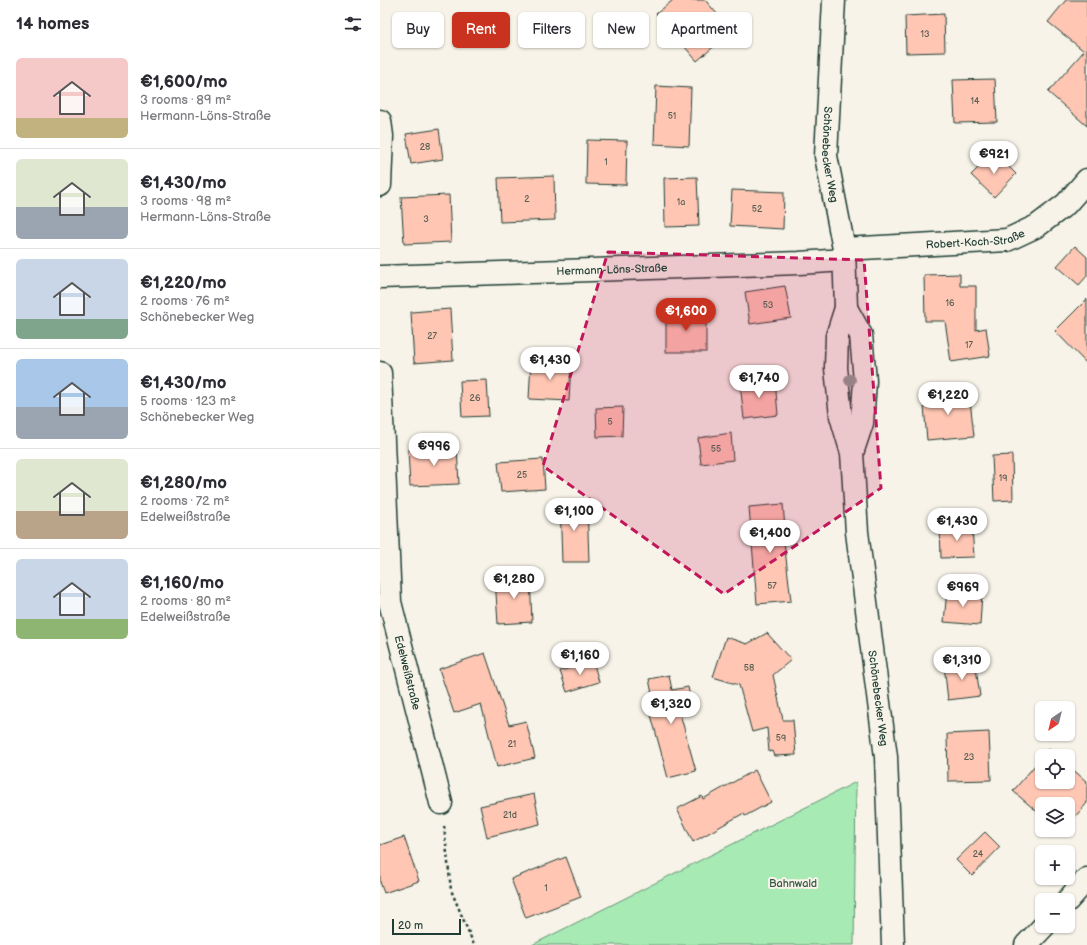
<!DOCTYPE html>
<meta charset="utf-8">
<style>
:root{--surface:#fff;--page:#f7f7f7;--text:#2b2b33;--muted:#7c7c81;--line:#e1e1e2;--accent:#c8321e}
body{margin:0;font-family:"Balsamiq Sans",sans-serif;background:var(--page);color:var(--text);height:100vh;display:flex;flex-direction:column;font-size:15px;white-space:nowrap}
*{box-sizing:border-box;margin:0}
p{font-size:13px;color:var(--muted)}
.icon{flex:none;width:22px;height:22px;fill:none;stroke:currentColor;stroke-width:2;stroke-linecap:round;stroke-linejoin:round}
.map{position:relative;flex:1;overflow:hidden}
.details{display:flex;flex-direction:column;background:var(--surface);width:380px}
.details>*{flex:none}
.guide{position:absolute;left:12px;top:12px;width:380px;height:36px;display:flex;gap:8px}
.needle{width:26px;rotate:215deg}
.fabs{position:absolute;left:655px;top:701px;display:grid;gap:8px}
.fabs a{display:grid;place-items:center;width:40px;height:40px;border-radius:6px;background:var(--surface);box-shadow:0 1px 3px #0004;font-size:20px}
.scale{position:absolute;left:12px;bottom:10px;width:69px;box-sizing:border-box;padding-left:4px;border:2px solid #1f3d34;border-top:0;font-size:11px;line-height:14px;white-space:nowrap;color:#1f3d34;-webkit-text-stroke:3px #f7f3e8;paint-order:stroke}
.price{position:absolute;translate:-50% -34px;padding:0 9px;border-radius:14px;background:#fff;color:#222;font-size:13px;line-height:26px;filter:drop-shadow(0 1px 2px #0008)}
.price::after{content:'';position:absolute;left:50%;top:24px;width:12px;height:9px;margin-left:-6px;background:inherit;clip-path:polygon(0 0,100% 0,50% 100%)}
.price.on{background:var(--accent);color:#fff}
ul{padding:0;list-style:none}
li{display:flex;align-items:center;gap:12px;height:100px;padding:0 16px}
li+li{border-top:1px solid var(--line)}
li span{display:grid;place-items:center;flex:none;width:112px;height:80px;border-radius:6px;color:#555}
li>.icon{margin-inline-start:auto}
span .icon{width:48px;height:48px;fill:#fffc;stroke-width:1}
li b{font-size:17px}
h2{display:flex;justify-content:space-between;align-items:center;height:48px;padding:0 16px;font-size:17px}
.tag{padding:0 14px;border-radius:6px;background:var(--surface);box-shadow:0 1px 3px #0004;font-size:14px;line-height:36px}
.tag.on{background:var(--accent);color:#fff}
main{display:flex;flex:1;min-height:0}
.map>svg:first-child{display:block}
.green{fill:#a7eab4;stroke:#639474}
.building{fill:#ffc6b3;stroke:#1f3d34}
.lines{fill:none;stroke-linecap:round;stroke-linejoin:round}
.minor-casing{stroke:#1f3d34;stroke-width:25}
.path{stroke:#1f3d34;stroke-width:2.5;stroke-dasharray:3 3;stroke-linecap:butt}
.minor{stroke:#f7f3e8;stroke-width:22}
.tree{fill:#8b9d8f}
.marked{fill:#c2185b;fill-opacity:0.2;stroke:#c2185b;stroke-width:3;stroke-dasharray:8 5;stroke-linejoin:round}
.labels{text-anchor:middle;stroke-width:4;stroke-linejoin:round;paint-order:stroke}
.number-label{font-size:9px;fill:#575f54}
.street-label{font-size:11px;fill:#1f3d34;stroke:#f7f3e8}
.park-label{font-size:11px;fill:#335747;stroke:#f7f3e8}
</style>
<main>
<section class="details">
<h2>14 homes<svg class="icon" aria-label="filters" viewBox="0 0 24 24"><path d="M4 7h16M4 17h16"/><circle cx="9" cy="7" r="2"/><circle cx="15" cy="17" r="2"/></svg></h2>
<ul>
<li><span style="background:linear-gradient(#f6c9c9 75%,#c2b280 0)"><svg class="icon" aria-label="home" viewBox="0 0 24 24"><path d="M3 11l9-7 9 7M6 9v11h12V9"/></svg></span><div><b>€1,600/mo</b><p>3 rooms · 89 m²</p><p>Hermann-Löns-Straße</p></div></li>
<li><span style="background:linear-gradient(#dfe7d0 60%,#9aa5b1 0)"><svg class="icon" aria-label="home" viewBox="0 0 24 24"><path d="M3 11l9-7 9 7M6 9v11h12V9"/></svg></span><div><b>€1,430/mo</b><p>3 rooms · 98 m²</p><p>Hermann-Löns-Straße</p></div></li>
<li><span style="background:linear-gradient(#c9d6e8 75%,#7fa58c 0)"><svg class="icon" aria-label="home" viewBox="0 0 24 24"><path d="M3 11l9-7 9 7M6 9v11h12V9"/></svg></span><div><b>€1,220/mo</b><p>2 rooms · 76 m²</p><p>Schönebecker Weg</p></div></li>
<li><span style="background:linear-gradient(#a9c7e8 60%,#9aa5b1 0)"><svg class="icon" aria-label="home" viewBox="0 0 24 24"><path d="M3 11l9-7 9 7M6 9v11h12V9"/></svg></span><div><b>€1,430/mo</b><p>5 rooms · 123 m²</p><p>Schönebecker Weg</p></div></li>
<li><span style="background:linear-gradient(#dfe7d0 65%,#b9a48a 0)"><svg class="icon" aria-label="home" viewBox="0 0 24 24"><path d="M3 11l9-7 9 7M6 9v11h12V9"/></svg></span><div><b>€1,280/mo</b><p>2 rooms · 72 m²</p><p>Edelweißstraße</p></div></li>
<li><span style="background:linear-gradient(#c9d6e8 75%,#8fb573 0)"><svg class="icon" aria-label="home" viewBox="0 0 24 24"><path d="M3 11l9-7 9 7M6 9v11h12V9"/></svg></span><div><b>€1,160/mo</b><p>2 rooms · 80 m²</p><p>Edelweißstraße</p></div></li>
</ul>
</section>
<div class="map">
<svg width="707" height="945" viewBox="0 0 707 945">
<rect width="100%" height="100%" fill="#f7f3e8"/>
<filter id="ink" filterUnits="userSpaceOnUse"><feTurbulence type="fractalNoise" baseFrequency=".025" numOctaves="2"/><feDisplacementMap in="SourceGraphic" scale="8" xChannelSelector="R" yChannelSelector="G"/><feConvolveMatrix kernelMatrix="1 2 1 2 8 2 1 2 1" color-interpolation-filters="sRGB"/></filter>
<g filter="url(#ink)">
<path class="green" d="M476,782L474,945H152Z"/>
<g class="building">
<path d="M293,0H325L352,31L317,61L276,14Z"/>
<path d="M686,0H707V126L668,92L704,51L668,22Z"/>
<path d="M564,14L565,52L526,53L525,16Z"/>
<path d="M615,79L617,122L575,123L573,80Z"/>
<path d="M276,86L311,88L309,146L274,144Z"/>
<path d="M59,129L63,159L31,164L26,134Z"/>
<path d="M207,140L247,141L246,185L206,184Z"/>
<path d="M614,152L636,174L614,197L591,175Z"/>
<path d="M174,176L175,220L120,222L118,178Z"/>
<path d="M317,177L319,226L285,227L284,178Z"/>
<path d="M352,190L404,192L403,229L350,226Z"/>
<path d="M69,195L71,242L24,244L21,197Z"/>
<path d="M695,246L707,257V276L699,285L677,266Z"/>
<path d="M580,274V286H596V330L606,328L610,356L571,362L565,321H545L544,275Z"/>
<path d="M405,286L411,318L370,324L365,292Z"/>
<path d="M707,299V364L675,331Z"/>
<path d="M70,309L73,360L34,363L31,312Z"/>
<rect x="286" y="311" width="40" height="41"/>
<path d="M151,361L191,363L189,401L149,399Z"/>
<path d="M107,380L109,416L82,417L80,381Z"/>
<path d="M395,380L398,415L364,419L360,383Z"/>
<path d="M589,391L594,436L547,440L543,395Z"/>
<path d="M243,407L242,436L217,437L216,408Z"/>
<path d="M351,433L353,460L321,464L318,438Z"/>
<path d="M77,448L79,484L30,486L28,450Z"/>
<path d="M632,455L633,500L614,501L612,456Z"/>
<path d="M163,459L165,489L121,492L118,462Z"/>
<path d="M180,502H207L209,562H182Z"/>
<path d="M403,504L406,541H404L411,601L377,604L369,507Z"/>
<path d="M592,526L594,557L561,558L560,527Z"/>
<path d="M150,576L152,622L118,624L115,578Z"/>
<path d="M567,590L602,593L600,625L564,622Z"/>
<path d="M387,633L411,660L393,675L403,720H413L416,755L394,756L392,751L389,752L387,728L372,732L359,685L333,677L346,637L367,644Z"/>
<path d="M105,653L129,725L146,721L155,758L117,767L101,704L74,713L59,669Z"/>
<path d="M213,661L219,682L187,692L180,671Z"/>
<path d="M595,661L600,696L568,700L564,665Z"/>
<path d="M289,675L292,690L308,687L312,707L299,710L316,771L288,778L267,700L273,699L269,679Z"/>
<path d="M609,732L611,780L568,781L567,734Z"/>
<path d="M669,749L677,756H663Z"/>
<path d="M662,757V782H688V765L707,782V803L688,825V804H662V816L633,791Z"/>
<path d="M375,770L391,802L365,816L364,813L313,842L297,809L322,796L323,799Z"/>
<path d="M154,794L160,824L107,837L100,806Z"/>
<path d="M605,832L620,847L592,876L576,860Z"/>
<path d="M24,837L39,881L4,893L0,882V845Z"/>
<path d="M186,857L201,897L146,918L131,879Z"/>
</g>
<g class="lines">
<defs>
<g id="minor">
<path id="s1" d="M454,0L446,156L464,249L466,308L457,336L456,368L461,416L472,453L477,532L506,757L513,945"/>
<path d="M0,121L2,136L0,185"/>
<path id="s2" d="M464,249L627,240L657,226L686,204L707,180"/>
<path id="s3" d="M0,277L419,263L464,260"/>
<path d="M466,308L481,335L485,381L482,423L472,453"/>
<path id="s4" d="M0,373L10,602L61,803"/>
<path d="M688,900L707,879"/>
<path d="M646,945L664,926"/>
</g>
</defs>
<use href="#minor" class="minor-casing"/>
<path class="path" d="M64,826L71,890L94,945"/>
<use href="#minor" class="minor"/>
</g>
<circle class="tree" cx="470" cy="380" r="6"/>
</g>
<path class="marked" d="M228,252L484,260L501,488L344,594L163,466Z"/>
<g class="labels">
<g class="number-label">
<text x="545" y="37">13</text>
<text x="595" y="104">14</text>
<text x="292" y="119">51</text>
<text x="45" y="150">28</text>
<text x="226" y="165">1</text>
<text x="147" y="202">2</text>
<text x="301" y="205">1a</text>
<text x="377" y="212">52</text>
<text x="46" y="222">3</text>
<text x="570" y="306">16</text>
<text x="388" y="308">53</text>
<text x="52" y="339">27</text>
<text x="589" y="348">17</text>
<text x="95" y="401">26</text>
<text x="230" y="425">5</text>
<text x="336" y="452">55</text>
<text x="142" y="478">25</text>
<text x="623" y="481">19</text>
<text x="392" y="589">57</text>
<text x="369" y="671">58</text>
<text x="401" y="741">59</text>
<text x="132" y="747">21</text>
<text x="589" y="760">23</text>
<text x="130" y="818">21d</text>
<text x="598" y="857">24</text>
<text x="166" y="891">1</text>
</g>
<g class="street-label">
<text dy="4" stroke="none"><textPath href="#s1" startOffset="155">Schönebecker Weg</textPath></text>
<text dy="4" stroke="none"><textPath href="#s2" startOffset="132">Robert-Koch-Straße</textPath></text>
<text dy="4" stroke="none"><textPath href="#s3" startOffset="232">Hermann-Löns-Straße</textPath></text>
<text dy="4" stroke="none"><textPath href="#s4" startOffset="302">Edelweißstraße</textPath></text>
<text dy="4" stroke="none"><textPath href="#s1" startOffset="705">Schönebecker Weg</textPath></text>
</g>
<g class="park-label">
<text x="413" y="887">Bahnwald</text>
</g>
</g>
</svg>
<div class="fabs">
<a><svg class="needle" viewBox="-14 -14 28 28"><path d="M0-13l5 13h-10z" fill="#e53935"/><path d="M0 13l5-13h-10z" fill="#7c7c81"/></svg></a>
<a><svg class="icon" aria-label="locate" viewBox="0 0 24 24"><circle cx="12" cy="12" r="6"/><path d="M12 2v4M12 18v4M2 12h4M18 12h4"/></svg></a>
<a><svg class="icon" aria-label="layers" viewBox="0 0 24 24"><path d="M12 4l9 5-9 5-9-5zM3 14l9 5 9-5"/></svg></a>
<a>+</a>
<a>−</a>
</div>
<div class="scale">20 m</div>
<b class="price" style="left:614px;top:175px">€921</b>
<b class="price on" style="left:306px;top:332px">€1,600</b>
<b class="price" style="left:170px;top:381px">€1,430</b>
<b class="price" style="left:379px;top:399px">€1,740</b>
<b class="price" style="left:568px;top:416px">€1,220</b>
<b class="price" style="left:54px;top:467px">€996</b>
<b class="price" style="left:194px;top:532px">€1,100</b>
<b class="price" style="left:577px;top:542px">€1,430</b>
<b class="price" style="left:390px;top:554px">€1,400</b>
<b class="price" style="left:134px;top:600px">€1,280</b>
<b class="price" style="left:583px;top:608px">€969</b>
<b class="price" style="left:200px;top:676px">€1,160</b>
<b class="price" style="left:582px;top:681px">€1,310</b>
<b class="price" style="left:291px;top:725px">€1,320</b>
<div class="guide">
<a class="tag">Buy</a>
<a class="tag on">Rent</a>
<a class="tag">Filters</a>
<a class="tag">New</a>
<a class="tag">Apartment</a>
</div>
</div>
</main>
